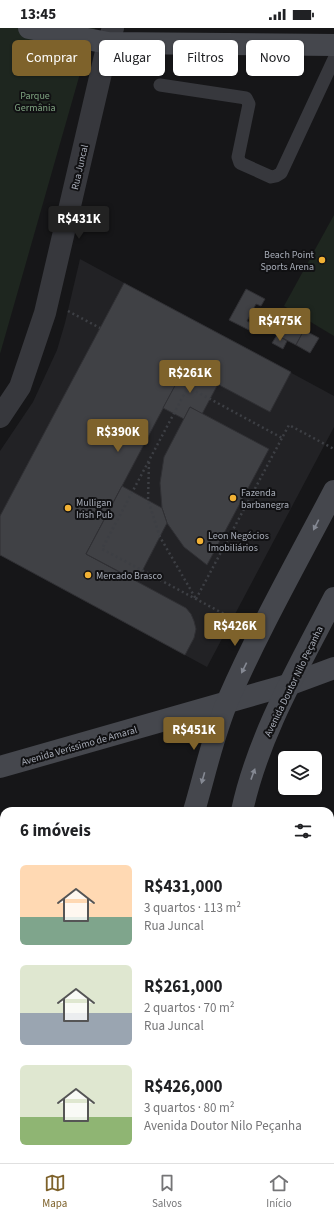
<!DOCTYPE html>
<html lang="pt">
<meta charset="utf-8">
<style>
:root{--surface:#fff;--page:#f6f6f6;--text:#202124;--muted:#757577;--line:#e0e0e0;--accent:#7e622b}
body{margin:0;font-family:"Source Sans 3",sans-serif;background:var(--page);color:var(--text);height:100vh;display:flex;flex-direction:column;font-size:15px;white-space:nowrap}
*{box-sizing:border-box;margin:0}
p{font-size:13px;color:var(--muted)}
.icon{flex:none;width:22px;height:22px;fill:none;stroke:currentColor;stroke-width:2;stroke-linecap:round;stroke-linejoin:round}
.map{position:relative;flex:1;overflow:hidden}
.side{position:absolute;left:0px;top:779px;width:334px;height:356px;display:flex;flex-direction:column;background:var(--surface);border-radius:12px 12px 0 0;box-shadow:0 1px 3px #0004}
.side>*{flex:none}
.hud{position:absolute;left:12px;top:12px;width:310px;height:36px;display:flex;gap:8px}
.tools{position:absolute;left:278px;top:723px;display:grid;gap:8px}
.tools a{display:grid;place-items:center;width:44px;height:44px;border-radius:6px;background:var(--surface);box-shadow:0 1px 3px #0004;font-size:20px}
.price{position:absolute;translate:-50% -34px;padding:0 9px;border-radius:4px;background:var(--accent);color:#fff;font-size:13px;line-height:26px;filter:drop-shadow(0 1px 2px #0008)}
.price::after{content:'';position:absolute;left:50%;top:24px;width:12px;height:9px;margin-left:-6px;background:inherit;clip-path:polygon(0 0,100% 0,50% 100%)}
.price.on{background:#222;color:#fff}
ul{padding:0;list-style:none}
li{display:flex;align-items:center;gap:12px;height:100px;padding:0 20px}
li span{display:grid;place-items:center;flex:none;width:112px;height:80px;border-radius:6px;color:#555}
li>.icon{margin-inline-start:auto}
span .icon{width:48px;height:48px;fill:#fffc;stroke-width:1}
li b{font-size:17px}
h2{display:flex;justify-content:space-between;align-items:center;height:48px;padding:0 20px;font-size:17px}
.chip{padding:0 14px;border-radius:6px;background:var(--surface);box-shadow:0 1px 3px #0004;font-size:14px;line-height:36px}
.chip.on{background:var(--accent);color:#fff}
.status{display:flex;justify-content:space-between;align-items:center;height:28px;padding:0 20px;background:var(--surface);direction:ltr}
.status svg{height:11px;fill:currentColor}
.dock{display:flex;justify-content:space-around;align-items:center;height:56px;border-top:1px solid var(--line);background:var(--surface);font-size:11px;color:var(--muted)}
.dock a{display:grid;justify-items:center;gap:2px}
.dock .on{color:var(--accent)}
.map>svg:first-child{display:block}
.built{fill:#222225}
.green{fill:#1e261f}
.building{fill:#404145;stroke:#303034}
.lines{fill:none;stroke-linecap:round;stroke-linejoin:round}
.path{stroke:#3d3f44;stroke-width:2.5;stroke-dasharray:2 3;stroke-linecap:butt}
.lane{stroke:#37383d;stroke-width:13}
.street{stroke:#37383d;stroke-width:22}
.secondary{stroke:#45474d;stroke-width:22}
.oneway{fill:#858993}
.poi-dot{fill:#f2b134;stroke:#111113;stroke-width:1.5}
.labels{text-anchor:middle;stroke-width:4;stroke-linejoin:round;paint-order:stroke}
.park-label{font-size:10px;fill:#7fa381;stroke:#111113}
.street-label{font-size:10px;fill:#a8adb8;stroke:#111113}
.poi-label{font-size:10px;fill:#a8adb8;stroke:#111113;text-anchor:start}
</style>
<div class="status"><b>13:45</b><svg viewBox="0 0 49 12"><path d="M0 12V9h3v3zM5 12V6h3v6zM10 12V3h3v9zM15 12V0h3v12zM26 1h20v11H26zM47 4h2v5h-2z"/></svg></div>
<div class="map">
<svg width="334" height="1135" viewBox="0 0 334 1135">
<rect width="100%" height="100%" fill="#161618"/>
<path class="built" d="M80,231L334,368V399L207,639L0,527V423L33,374L57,322L65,295Z"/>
<g class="green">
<path d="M0,0H95L81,42L0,326Z"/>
<path d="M334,187V308L284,278Z"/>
</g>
<g class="building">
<path d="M124,255L291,344L270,384L185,339L86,526L186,580L191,586L194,593L196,601L194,610L185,627L0,527V488Z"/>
<path d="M246,261L265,271L261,278L256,276L247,293L252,296L249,302L229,292Z"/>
<path d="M290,284L301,290L297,298L286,292Z"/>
<path d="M275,287L304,302L296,317L267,302Z"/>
<path d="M304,302L319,310L310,325L296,317Z"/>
<path d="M277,307L287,313L283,321L272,315Z"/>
<path d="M185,339L218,356L202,386L190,379L184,391L163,380Z"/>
<path d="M190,379L269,421L207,537L184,519L167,495L162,480L160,455L164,429Z"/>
<path d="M122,458L162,480L167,495L137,553L86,526Z"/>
<path d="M334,817V886L330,887V839L333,838L330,829V818Z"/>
<path d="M4,825V943H0V864Z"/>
<path d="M334,886V898L330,900V887Z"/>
<path d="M0,1055H2L4,1067V1084L0,1085Z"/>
<rect x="11" y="1131" width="103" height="4"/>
<path d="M243,1131H274L275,1135H243Z"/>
</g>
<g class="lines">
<g class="path">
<path d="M68,283L100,300"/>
<path d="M149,434L148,472L160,509L196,571"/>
<path d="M196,571L282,410"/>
<path d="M241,595L102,521L188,359L282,410L289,397L334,421"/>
</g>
<g class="lane">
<path d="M160,57L246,70L249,76L238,129L240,135L271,149L276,148L281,145L334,31"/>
<path d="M0,956H4"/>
</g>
<path class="street" d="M0,389L20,359L45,285L108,15L113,0"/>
<g class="secondary">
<path d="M29,0L108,15L334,17"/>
<path d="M0,739L291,656L334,640"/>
<path d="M194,783C205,746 213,707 228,672C259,601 298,532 334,463"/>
<path d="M242,783C258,708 299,638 334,570"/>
<path d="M330,950L334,948"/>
<path d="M154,1131L155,1135"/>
<path d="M201,1131V1135"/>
</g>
</g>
<defs><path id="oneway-solid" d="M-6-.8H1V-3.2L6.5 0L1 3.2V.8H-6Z"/></defs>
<g class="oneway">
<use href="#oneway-solid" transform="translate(316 497) rotate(117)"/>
<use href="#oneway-solid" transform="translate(244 640) rotate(116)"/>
<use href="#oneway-solid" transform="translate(253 746) rotate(-70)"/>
<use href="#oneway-solid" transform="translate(203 750) rotate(106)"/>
</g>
<g class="poi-dot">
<circle cx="322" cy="232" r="4"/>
<circle cx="233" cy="470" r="4"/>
<circle cx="68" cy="480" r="4"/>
<circle cx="200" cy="513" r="4"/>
<circle cx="88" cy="547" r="4"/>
</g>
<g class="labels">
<g class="park-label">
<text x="35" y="71">Parque<tspan x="35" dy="12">Germânia</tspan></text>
</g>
<g class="street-label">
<text transform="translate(79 139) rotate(-77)" y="4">Rua Juncal</text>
<text transform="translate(293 653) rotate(-64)" y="4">Avenida Doutor Nilo Peçanha</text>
<text transform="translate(79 717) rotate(-16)" y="4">Avenida Veríssimo de Amaral</text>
</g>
<g class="poi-label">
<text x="314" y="230" text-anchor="end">Beach Point<tspan x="314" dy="12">Sports Arena</tspan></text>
<text x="241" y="468">Fazenda<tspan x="241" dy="12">barbanegra</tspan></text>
<text x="76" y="478">Mulligan<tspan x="76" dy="12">Irish Pub</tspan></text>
<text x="208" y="511">Leon Negócios<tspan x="208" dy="12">Imobiliários</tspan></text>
<text x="96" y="551">Mercado Brasco</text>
</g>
</g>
</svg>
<div class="tools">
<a><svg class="icon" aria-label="layers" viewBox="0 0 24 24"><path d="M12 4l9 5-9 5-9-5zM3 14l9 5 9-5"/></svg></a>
</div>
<b class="price on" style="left:79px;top:212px">R$431K</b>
<b class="price" style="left:280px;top:314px">R$475K</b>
<b class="price" style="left:190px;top:366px">R$261K</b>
<b class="price" style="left:118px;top:425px">R$390K</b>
<b class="price" style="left:235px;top:619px">R$426K</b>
<b class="price" style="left:194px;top:723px">R$451K</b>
<div class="hud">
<a class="chip on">Comprar</a>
<a class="chip">Alugar</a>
<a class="chip">Filtros</a>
<a class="chip">Novo</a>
</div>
<section class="side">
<h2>6 imóveis<svg class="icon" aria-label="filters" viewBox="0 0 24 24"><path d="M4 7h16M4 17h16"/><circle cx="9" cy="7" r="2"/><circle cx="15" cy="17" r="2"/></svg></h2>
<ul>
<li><span style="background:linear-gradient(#ffd9b3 65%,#7fa58c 0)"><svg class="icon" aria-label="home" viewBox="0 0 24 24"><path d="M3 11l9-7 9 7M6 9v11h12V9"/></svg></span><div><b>R$431,000</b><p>3 quartos · 113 m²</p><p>Rua Juncal</p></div></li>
<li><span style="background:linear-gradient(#dfe7d0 60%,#9aa5b1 0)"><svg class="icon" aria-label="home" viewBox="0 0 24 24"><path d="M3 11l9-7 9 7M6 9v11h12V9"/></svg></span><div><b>R$261,000</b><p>2 quartos · 70 m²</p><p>Rua Juncal</p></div></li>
<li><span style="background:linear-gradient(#dfe7d0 65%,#8fb573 0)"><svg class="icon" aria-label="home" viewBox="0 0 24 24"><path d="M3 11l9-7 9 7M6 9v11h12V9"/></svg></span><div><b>R$426,000</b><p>3 quartos · 80 m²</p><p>Avenida Doutor Nilo Peçanha</p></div></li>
</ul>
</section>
</div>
<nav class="dock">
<a class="on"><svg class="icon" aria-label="map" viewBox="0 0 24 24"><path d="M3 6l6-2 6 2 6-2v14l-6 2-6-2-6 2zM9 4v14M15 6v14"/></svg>Mapa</a>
<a><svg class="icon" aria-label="saved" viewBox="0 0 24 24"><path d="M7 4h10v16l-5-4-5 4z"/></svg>Salvos</a>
<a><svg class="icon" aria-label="home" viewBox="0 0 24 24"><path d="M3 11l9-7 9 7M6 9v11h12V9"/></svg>Início</a>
</nav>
